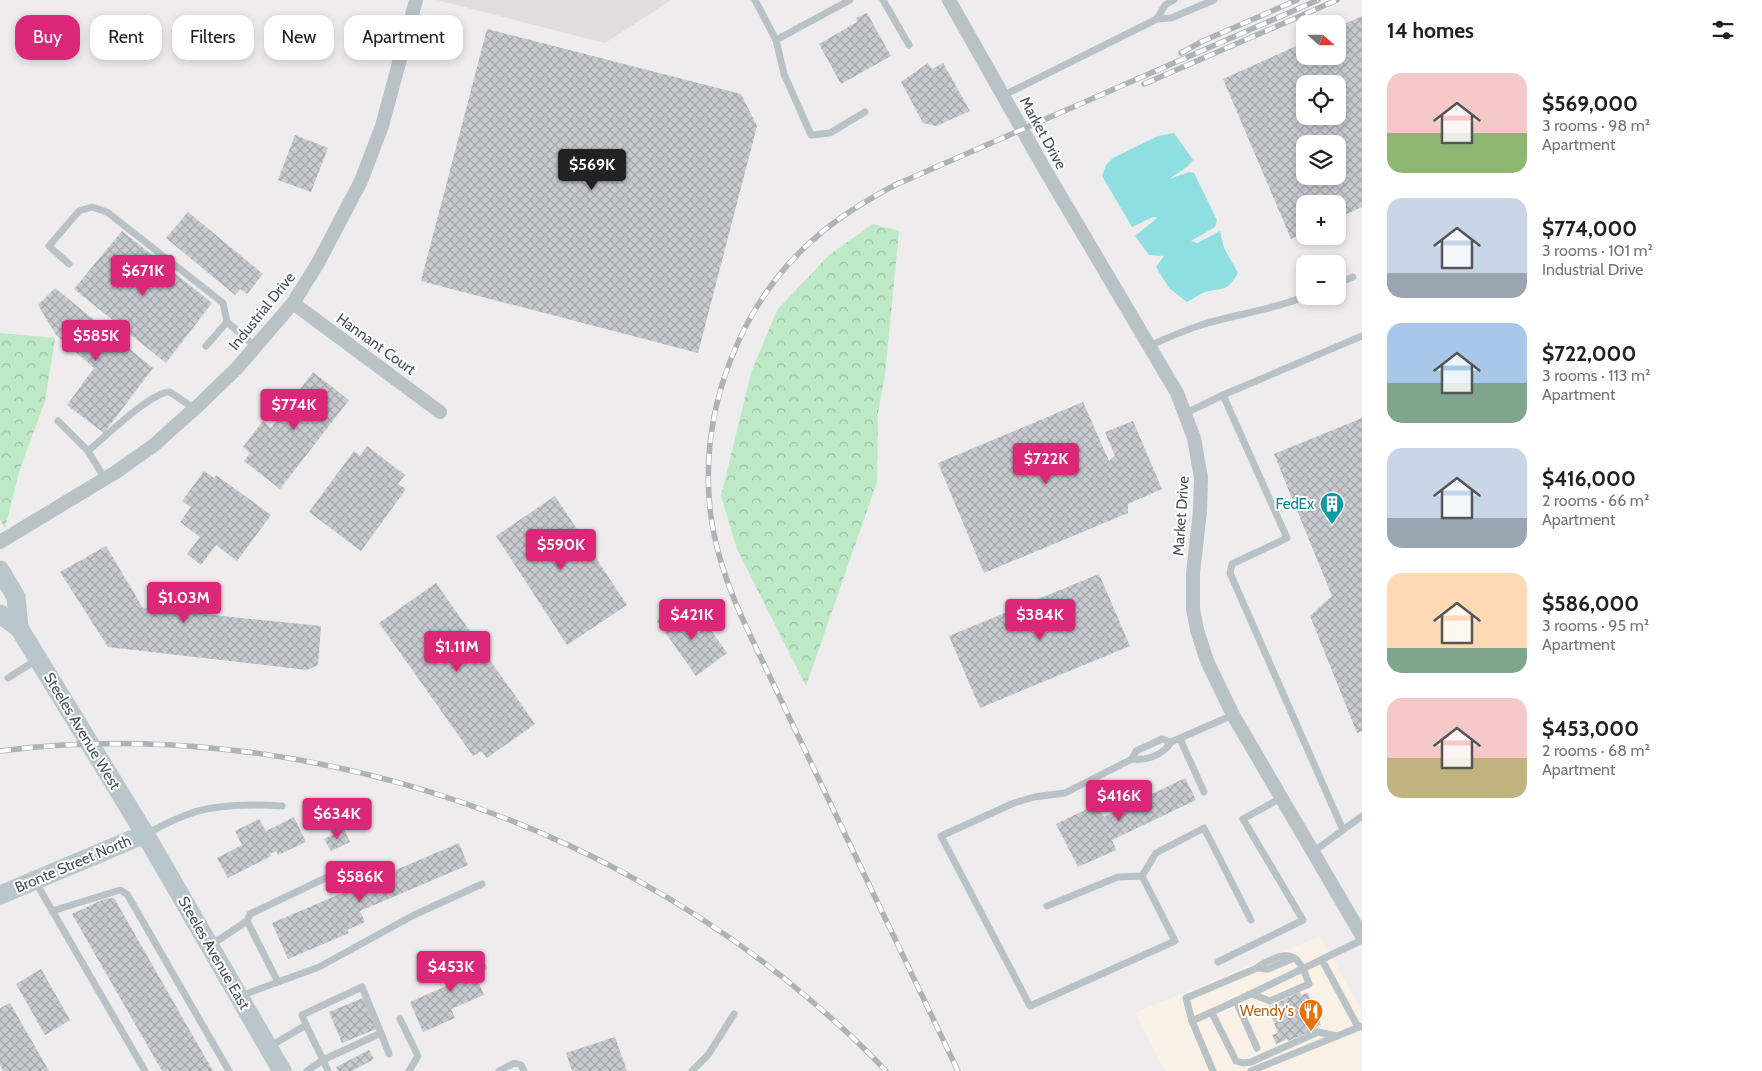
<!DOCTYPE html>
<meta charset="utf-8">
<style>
:root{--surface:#fff;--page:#f2f2f2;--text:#202124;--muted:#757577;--accent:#db2777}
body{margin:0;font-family:Cabin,sans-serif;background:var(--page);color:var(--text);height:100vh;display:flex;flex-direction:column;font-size:19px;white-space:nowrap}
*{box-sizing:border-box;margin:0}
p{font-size:16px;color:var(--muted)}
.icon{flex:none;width:28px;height:28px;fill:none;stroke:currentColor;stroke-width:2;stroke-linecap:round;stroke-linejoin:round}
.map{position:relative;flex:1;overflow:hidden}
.side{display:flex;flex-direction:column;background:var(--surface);width:400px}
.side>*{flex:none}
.top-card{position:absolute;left:15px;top:15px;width:475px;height:45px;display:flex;gap:10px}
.needle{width:32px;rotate:111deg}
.fabs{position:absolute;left:1296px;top:15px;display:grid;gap:10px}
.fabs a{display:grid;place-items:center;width:50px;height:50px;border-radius:10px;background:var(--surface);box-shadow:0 2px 8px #0003;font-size:25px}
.price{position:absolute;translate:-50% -42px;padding:0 11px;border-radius:5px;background:var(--accent);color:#fff;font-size:16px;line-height:32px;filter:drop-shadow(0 1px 2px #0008)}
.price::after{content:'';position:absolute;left:50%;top:30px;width:15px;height:11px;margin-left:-8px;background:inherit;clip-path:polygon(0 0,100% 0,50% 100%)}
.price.on{background:#222;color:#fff}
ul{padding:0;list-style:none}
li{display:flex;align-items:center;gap:15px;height:125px;padding:0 25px}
li span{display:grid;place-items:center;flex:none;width:140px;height:100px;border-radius:15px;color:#555}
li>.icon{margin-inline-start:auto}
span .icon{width:60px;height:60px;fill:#fffc;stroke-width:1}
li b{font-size:21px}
h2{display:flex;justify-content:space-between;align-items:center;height:60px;padding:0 25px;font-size:21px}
.tag{padding:0 18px;border-radius:15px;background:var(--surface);box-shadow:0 2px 8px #0003;font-size:18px;line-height:45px}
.tag.on{background:var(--accent);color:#fff}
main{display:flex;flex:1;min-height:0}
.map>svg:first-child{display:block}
.commercial{fill:#f9f0e6}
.education{fill:#e0ddde}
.forest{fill:url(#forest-crowns)}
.water{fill:#8fdfe1}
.building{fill:url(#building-cross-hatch);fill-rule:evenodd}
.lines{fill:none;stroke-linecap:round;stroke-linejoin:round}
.lane{stroke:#b9c3c7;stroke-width:7}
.street{stroke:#b9c3c7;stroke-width:14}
.secondary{stroke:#b9c6cc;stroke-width:19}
.rail-casing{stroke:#afb3b6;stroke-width:5.5}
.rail{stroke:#fff;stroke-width:4;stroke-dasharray:11;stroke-linecap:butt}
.labels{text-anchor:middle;stroke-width:4;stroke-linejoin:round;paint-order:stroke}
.street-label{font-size:15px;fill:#475257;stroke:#fff}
.culture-label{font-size:15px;fill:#0d838f;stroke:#fff;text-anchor:end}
.food-label{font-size:15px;fill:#c56008;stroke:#fff;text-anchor:end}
</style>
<main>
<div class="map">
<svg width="1362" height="1071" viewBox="0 0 1362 1071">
<defs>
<pattern id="forest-crowns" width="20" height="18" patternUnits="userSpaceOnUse" patternTransform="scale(1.25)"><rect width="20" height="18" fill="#bee9c7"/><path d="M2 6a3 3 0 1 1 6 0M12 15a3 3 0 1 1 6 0" fill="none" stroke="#9cbfa4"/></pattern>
<pattern id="building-cross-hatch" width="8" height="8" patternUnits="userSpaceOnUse" patternTransform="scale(1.25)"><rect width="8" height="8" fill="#c7cacf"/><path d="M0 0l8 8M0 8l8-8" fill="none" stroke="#a3a7ab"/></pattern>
</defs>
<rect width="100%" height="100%" fill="#efeced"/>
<path class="commercial" d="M1320,936L1362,1011V1071H1165L1135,1013Z"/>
<path class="education" d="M437,0H671L605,43Z"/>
<g class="forest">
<path d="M873,224L899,231L885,375L878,413L877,482L806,686L737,549L721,496L751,373L777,310L829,255Z"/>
<path d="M0,333L55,338L45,401L20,469L5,528L0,520Z"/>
</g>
<path class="water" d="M1174,133L1193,160L1187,167L1169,179L1189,172L1194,173L1217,220L1215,227L1191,241L1197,243L1220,231L1224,248L1238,273C1226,293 1224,287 1205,292C1199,294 1193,299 1187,302L1169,288L1156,267L1164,256L1149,255L1135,236L1157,218L1153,217L1132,227L1102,176L1106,165L1113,158L1158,136Z"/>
<g class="building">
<path d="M867,13L891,56L841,84L819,44L857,22L856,18Z"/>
<path d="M1362,16V207L1338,218V204H1305V232L1291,239L1223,79L1305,42V56H1338V27ZM1305,84H1338V116H1305ZM1305,144H1338V176H1305Z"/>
<path d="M487,29L741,94L757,126L698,353L421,281Z"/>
<path d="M928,63L932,69L943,63L970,111L936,126L923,123L901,82Z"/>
<path d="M295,135L328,148L311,192L278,180Z"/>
<path d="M188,212L263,274L247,294L240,289L235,295L166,238Z"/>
<path d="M122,231L212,303L166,363L74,289Z"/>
<path d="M55,288L153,368L104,433L67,405L94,368L56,335L38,305Z"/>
<path d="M313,372L349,400L280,489L244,461L250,453L243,447L263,421L271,428Z"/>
<path d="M1083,402L1109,461L1115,456L1105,432L1133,421L1162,489L1128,504V513L984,573L938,463Z"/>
<path d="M1362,418V731L1357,733L1310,616L1332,596L1274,454Z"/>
<path d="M367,446L405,475L398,484L406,489L361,551L309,512L354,451L360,456Z"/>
<path d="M204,471L214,478L216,475L271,515L237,561L216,545L201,565L187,554L200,537L180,522L191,507L182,501Z"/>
<path d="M555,496L627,605L567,645L496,536Z"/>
<path d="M106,546L143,608L321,626L318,665L307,670L108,647L60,572Z"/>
<path d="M1099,574L1130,646L980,708L949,636Z"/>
<path d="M436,583L535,724L487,758L481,751L473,756L379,623Z"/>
<path d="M678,605L698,633L708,626L727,653L696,676L657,621Z"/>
<path d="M1185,778L1196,800L1112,840L1116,850L1078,867L1056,824L1097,804L1104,817Z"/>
<path d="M294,817L306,842L278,855L276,851L270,854L271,856L228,878L217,858L242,845L235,831L259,819L266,831Z"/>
<path d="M344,829L350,842L331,851L324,839Z"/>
<path d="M459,843L468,865L360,911L365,922L347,930L349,933L288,959L272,923Z"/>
<path d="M114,898L213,1071H162L72,914L104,899Z"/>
<path d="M480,951L487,969L475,974L484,995L451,1009L455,1018L423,1032L410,1002L451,984L443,967Z"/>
<path d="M41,969L70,1020L45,1035L16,984Z"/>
<path d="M1300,992L1301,995L1308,993L1321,1025L1316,1027L1317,1029L1288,1041L1287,1039L1276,1044L1272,1035L1278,1033L1268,1007Z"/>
<path d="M363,998L376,1029L342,1043L329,1012Z"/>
<path d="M10,1003L49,1071H3L0,1065V1008Z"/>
<path d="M615,1037L627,1071H572L566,1053Z"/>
<path d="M369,1050L374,1059L352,1071H338L336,1067Z"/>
</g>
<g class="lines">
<g class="lane">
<path d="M755,0L776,40L784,74L811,135L830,133L865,112"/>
<path d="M883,0L909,45"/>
<path d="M1157,19L1165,5L1174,0"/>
<path d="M776,40L850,0"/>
<path d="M1004,95L1157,19L1171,18L1214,0"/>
<path d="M69,264L49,246L79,211L92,207L107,212L223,303L227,322L255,346"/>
<path d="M1338,283L1353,277"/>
<path d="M206,346L227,322"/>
<path d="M1149,346C1167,338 1185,330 1204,324C1237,314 1273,310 1306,296"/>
<path d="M1223,395L1287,538L1232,564L1230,573L1343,830"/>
<path d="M1184,414L1223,395L1362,336"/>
<path d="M58,421L88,451"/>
<path d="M105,479L88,451C104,438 152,391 170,392L195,409"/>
<path d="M8,678L38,659"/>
<path d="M1180,739L1204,792"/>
<path d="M1132,759L1136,751L1162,739L1171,742"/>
<path d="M146,834C160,827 174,819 189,814C214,804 256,804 282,806"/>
<path d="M1313,852L1362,816"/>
<path d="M1142,876L1175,941L1030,1006L941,836L1014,803L1034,797L1065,793L1132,759C1147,761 1163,755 1171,742L1233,715"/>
<path d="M1142,876L1156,853L1204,828L1251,920"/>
<path d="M35,881L145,1071"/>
<path d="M1047,906L1118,877L1142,876"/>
<path d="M52,911L120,890L127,894L229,1071"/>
<path d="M211,945L247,921"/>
<path d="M1322,960L1358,1027"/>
<path d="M1218,962L1303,920L1243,819L1281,798"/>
<path d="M1257,968L1268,969L1294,958"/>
<path d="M278,982L247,921L250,914L336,873"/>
<path d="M240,996L319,967L414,915L482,884"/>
<path d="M1212,1013L1236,1061L1243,1063L1251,1062L1318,1032L1337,1036"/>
<path d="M400,1019L418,1056L409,1071"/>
<path d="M1192,1021L1186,998L1257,968C1261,964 1266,962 1271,960C1295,948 1302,963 1309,984L1270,1001L1252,994"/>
<path d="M306,1025L302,1015L362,987L381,1033L323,1060L328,1071"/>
<path d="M381,1033L389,1054"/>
<path d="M269,1047L306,1025L323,1060L307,1071"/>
<path d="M1257,1048L1236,1001L1362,940"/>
<path d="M499,1071L514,1063L521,1065L524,1071"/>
<path d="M692,1071L708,1055L734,1014"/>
<path d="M1213,1071L1192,1021L1236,1001"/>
<path d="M1251,1071L1362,1026"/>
</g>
<g class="street">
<path d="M949,0L1044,168L1177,393L1194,438L1201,478L1200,511L1193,573V609L1197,630L1207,661L1233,715L1362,936"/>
<path d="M293,303L440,412"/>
<path d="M0,542L116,472L154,445L202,402L237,368L293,303L318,263L361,181L382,126L416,0"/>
</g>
<g class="secondary">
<path d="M0,570L16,597L19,628"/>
<path d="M0,614L19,628L145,834L282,1071"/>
<path d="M0,895L145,834"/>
</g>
<defs>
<g id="rail">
<path d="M1181,53L1203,41L1297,0"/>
<path d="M1144,84L1337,0"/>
<path d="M0,751C284,715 591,813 808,998C835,1021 862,1045 886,1071"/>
<path d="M958,1071L750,635C732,597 717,559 711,517C697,412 740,299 822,232C845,213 869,199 895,185L1318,0"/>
</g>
</defs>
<use href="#rail" class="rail-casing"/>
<use href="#rail" class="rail"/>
</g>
<defs>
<symbol id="building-pin" viewBox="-11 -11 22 30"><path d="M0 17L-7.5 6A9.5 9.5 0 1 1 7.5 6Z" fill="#0f9aa8" stroke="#fff"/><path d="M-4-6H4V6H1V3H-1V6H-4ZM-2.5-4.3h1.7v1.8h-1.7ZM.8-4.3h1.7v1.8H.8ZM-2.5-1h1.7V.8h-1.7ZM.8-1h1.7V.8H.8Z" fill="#fff"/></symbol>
<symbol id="restaurant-pin" viewBox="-11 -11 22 30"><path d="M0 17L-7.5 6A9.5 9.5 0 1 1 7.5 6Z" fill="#e8710a" stroke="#fff"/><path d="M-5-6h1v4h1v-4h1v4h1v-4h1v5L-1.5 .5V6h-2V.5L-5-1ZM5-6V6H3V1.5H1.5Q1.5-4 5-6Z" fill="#fff"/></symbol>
</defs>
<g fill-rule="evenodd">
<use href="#building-pin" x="1318" y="490" width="28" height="38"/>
<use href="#restaurant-pin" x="1297" y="997" width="28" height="38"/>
</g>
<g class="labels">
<g class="street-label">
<text transform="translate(1043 133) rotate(61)" y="5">Market Drive</text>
<text transform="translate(262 311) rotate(-51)" y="5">Industrial Drive</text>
<text transform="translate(376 344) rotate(36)" y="5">Hannant Court</text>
<text transform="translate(1181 516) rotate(-86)" y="5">Market Drive</text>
<text transform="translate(82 731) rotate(59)" y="5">Steeles Avenue West</text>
<text transform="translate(73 864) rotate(-23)" y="5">Bronte Street North</text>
<text transform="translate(214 953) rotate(60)" y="5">Steeles Avenue East</text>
</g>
<g class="culture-label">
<text x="1314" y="509">FedEx</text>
</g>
<g class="food-label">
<text x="1294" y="1016">Wendy's</text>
</g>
</g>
</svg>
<div class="fabs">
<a><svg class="needle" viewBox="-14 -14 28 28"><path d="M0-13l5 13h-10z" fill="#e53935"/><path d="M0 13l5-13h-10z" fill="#757577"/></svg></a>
<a><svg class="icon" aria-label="locate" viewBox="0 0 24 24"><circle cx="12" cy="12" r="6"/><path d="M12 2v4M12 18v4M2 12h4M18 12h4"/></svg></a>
<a><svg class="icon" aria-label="layers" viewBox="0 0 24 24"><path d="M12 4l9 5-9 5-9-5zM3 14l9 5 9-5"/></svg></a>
<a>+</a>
<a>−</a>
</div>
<b class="price on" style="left:592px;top:191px">$569K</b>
<b class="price" style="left:143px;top:297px">$671K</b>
<b class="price" style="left:96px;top:362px">$585K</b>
<b class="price" style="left:294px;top:431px">$774K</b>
<b class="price" style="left:1046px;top:485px">$722K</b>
<b class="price" style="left:561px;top:571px">$590K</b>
<b class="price" style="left:184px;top:624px">$1.03M</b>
<b class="price" style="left:692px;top:641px">$421K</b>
<b class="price" style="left:1040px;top:641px">$384K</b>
<b class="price" style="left:457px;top:673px">$1.11M</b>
<b class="price" style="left:1119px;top:822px">$416K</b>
<b class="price" style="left:337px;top:840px">$634K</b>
<b class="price" style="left:360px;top:903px">$586K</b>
<b class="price" style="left:451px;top:993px">$453K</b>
<div class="top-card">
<a class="tag on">Buy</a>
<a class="tag">Rent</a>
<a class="tag">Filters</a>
<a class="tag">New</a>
<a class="tag">Apartment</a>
</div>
</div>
<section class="side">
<h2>14 homes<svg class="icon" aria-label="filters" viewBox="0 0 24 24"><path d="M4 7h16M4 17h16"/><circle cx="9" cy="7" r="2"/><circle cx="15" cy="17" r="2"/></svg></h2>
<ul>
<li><span style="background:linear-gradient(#f6c9c9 60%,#8fb573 0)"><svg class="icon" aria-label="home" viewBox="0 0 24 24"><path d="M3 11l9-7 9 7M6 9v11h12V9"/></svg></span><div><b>$569,000</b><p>3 rooms · 98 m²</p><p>Apartment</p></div></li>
<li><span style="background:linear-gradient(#c9d6e8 75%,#9aa5b1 0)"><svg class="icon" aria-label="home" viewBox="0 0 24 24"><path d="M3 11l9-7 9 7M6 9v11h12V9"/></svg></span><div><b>$774,000</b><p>3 rooms · 101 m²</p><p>Industrial Drive</p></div></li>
<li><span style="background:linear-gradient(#a9c7e8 60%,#7fa58c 0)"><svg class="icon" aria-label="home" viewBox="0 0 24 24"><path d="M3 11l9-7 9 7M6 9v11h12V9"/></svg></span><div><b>$722,000</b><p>3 rooms · 113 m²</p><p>Apartment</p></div></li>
<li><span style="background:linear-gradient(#c9d6e8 70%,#9aa5b1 0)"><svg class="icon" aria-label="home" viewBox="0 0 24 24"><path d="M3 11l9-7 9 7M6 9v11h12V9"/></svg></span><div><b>$416,000</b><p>2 rooms · 66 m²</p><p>Apartment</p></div></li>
<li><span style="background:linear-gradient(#ffd9b3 75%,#7fa58c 0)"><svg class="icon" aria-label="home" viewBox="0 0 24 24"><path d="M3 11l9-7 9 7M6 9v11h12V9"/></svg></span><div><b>$586,000</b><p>3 rooms · 95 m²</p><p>Apartment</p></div></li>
<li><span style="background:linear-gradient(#f6c9c9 60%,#c2b280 0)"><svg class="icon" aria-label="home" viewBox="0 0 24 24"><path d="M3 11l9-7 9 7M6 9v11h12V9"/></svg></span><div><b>$453,000</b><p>2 rooms · 68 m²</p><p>Apartment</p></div></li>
</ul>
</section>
</main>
